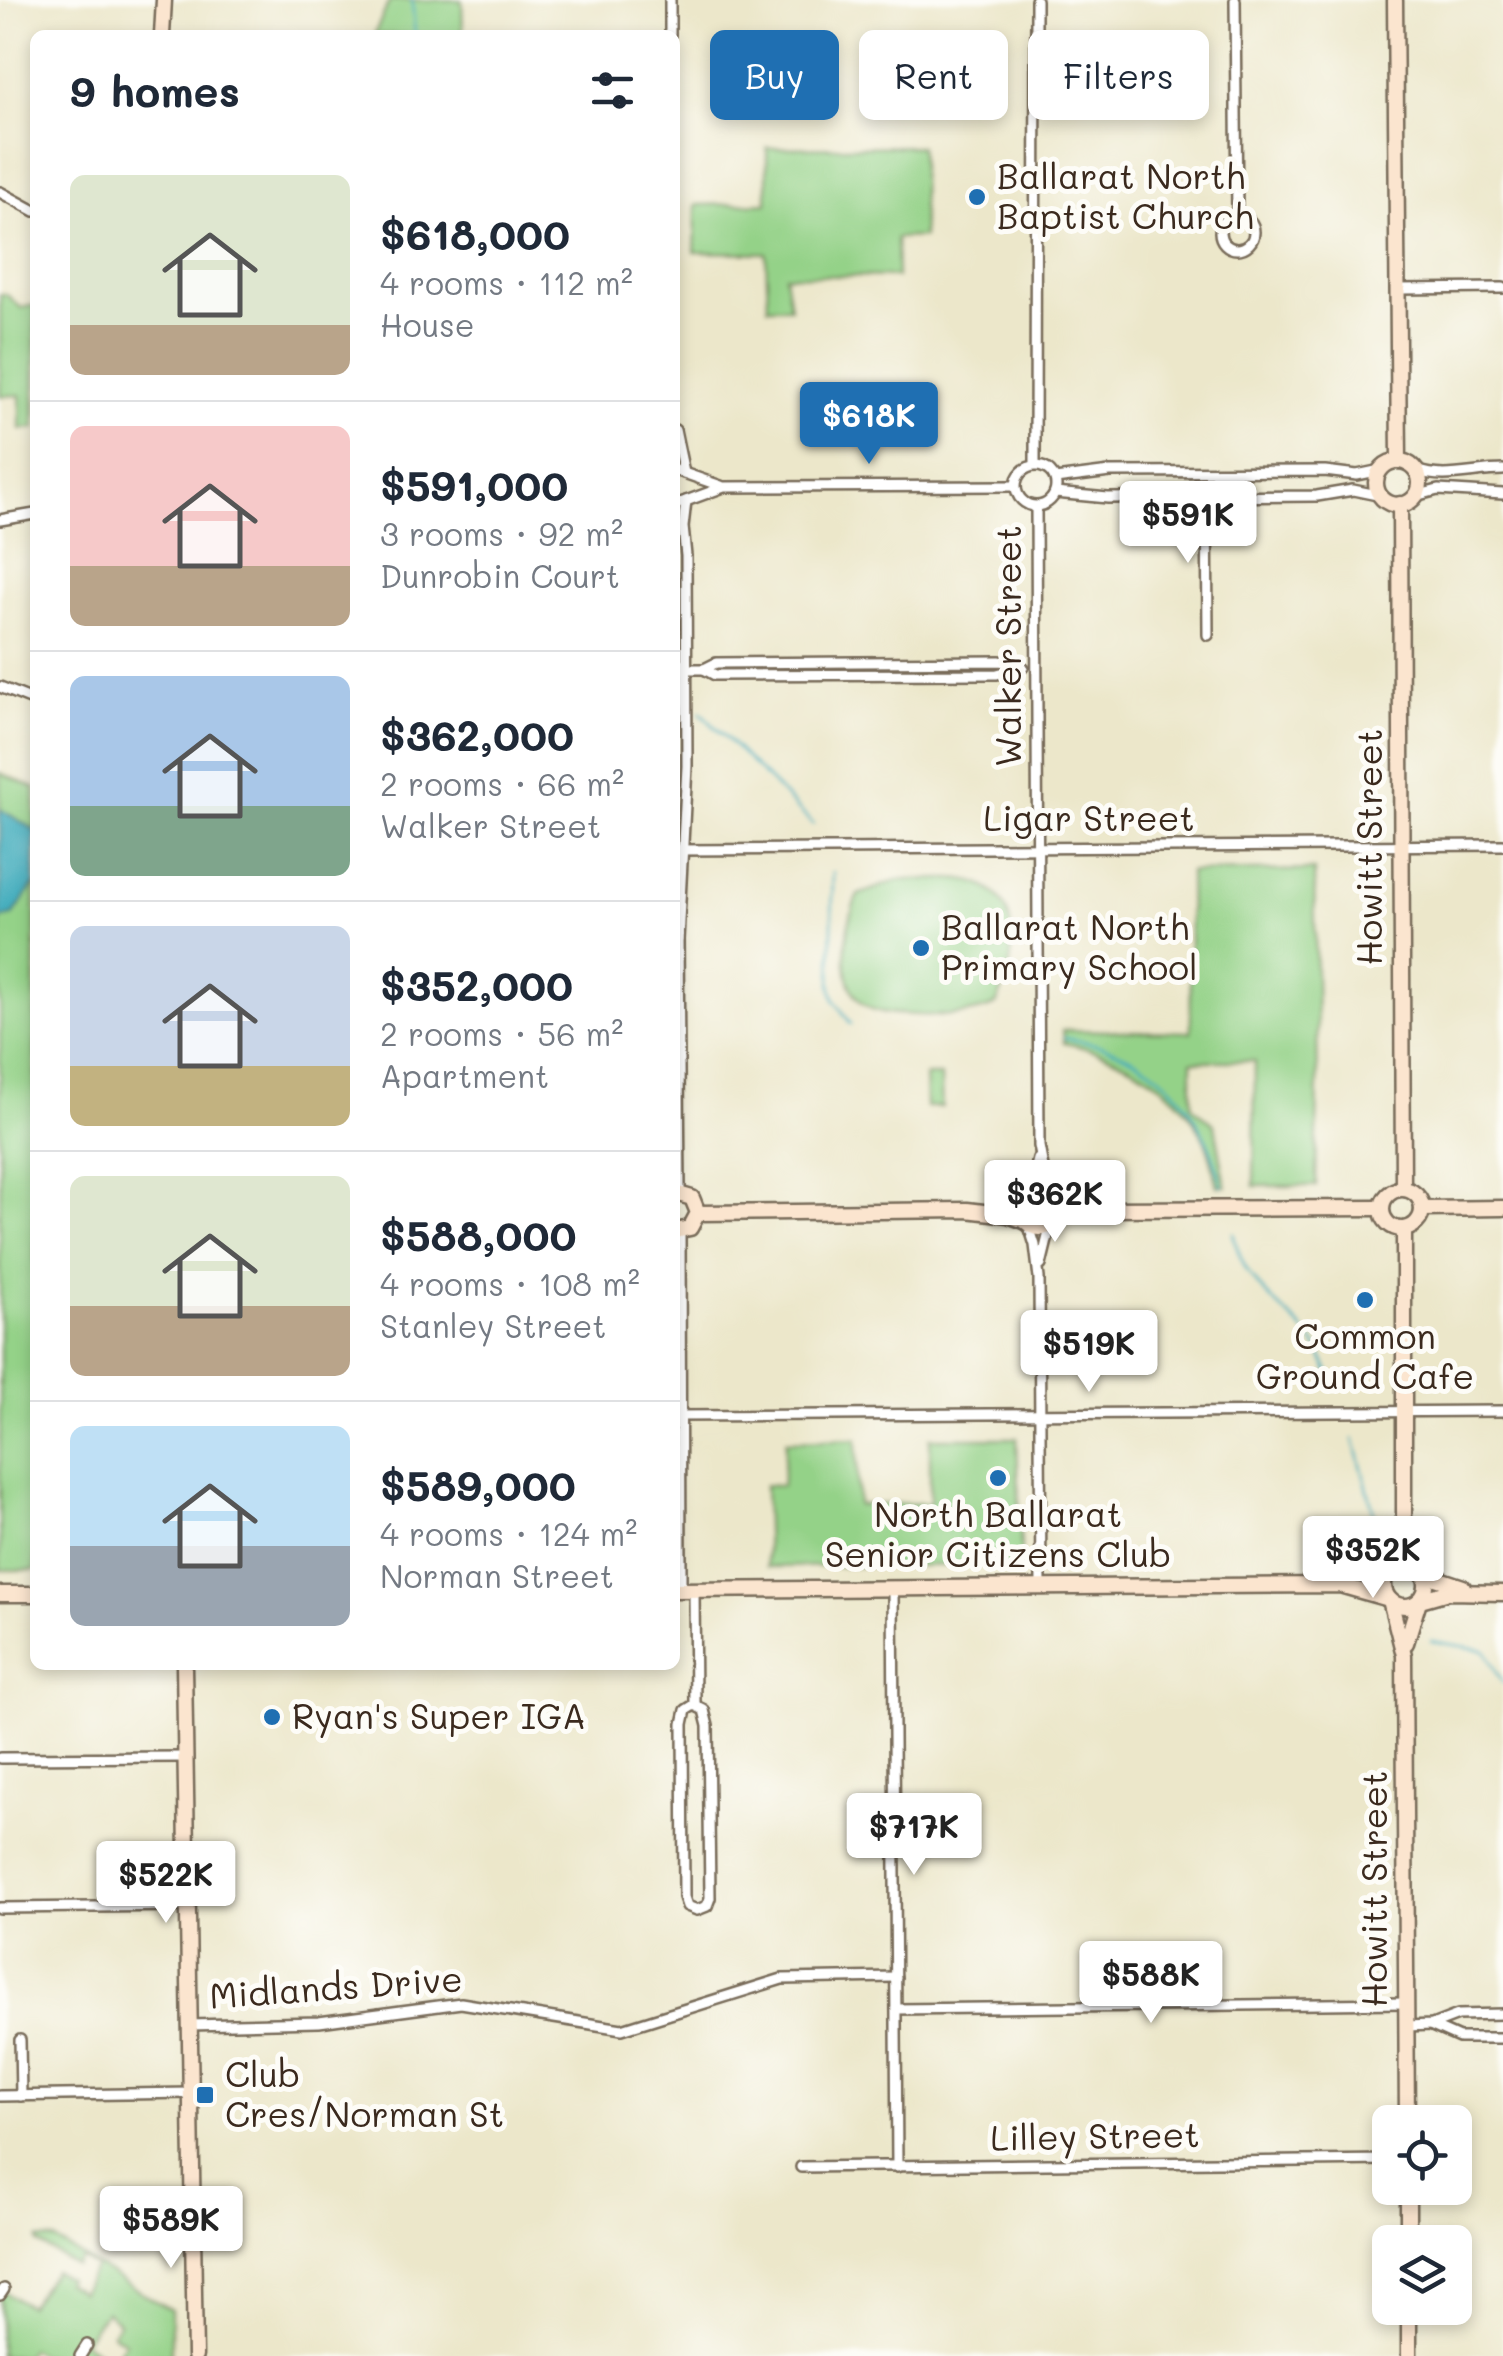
<!DOCTYPE html>
<meta charset="utf-8">
<style>
:root{--surface:#fff;--page:#f6f6f7;--text:#1f2937;--muted:#747a83;--line:#e0e1e3;--accent:#1f6fb2}
body{margin:0;font-family:Mali,sans-serif;background:var(--page);color:var(--text);height:100vh;display:flex;flex-direction:column;font-size:38px;white-space:nowrap}
*{box-sizing:border-box;margin:0}
p{font-size:32px;color:var(--muted)}
.icon{flex:none;width:55px;height:55px;fill:none;stroke:currentColor;stroke-width:2;stroke-linecap:round;stroke-linejoin:round}
.map{position:relative;flex:1;overflow:hidden}
.side{position:absolute;left:30px;top:30px;width:650px;height:1640px;display:flex;flex-direction:column;background:var(--surface);border-radius:15px;box-shadow:0 5px 15px #0003}
.side>*{flex:none}
.hud{position:absolute;left:710px;top:30px;width:642px;height:90px;display:flex;gap:20px}
.fabs{position:absolute;left:1372px;top:2105px;display:grid;gap:20px}
.fabs a{display:grid;place-items:center;width:100px;height:100px;border-radius:15px;background:var(--surface);box-shadow:0 5px 15px #0003;font-size:50px}
.price{position:absolute;translate:-50% -85px;padding:0 22px;border-radius:10px;background:#fff;color:#222;font-size:32px;line-height:65px;filter:drop-shadow(0 2px 5px #0008)}
.price::after{content:'';position:absolute;left:50%;top:60px;width:30px;height:22px;margin-left:-15px;background:inherit;clip-path:polygon(0 0,100% 0,50% 100%)}
.price.active{background:var(--accent);color:#fff}
ul{padding:0;list-style:none}
li{display:flex;align-items:center;gap:30px;height:250px;padding:0 40px}
li+li{border-top:2px solid var(--line)}
li span{display:grid;place-items:center;flex:none;width:280px;height:200px;border-radius:15px;color:#555}
li>.icon{margin-inline-start:auto}
span .icon{width:120px;height:120px;fill:#fffc;stroke-width:1}
li b{font-size:42px}
h2{display:flex;justify-content:space-between;align-items:center;height:120px;padding:0 40px;font-size:42px}
.chip{padding:0 35px;border-radius:15px;background:var(--surface);box-shadow:0 5px 15px #0003;font-size:35px;line-height:90px}
.chip.active{background:var(--accent);color:#fff}
.map>svg:first-child{display:block}
.green{fill:#94d288;stroke:#687e53;stroke-width:2.5}
.water{fill:#3caabb;stroke:#3c6a6c;stroke-width:2.5}
.lines{fill:none;stroke-linecap:round;stroke-linejoin:round}
.stream{stroke:#3caabb;stroke-width:2.5}
.street-casing{stroke:#796c5a;stroke-width:14}
.secondary-casing{stroke:#796c5a;stroke-width:19}
.street{stroke:#fff;stroke-width:9}
.secondary{stroke:#fbe5cf;stroke-width:14}
.poi-dot{fill:#1f6fb2;stroke:#fdfcf7;stroke-width:4}
.labels{text-anchor:middle;stroke-width:10;stroke-linejoin:round;paint-order:stroke}
.poi-label{font-size:35px;fill:#3b2a1e;stroke:#fdfcf7;text-anchor:start}
.street-label{font-size:35px;fill:#3b2a1e;stroke:#fdfcf7}
</style>
<div class="map">
<svg width="1503" height="2356" viewBox="0 0 1503 2356">
<rect width="100%" height="100%" fill="#fdfcf7"/>
<filter id="ink" filterUnits="userSpaceOnUse"><feTurbulence type="fractalNoise" baseFrequency=".01" numOctaves="2"/><feDisplacementMap in="SourceGraphic" scale="20" xChannelSelector="R" yChannelSelector="G"/><feConvolveMatrix kernelMatrix="1 2 1 2 8 2 1 2 1" color-interpolation-filters="sRGB"/></filter>
<filter id="wash" filterUnits="userSpaceOnUse"><feTurbulence type="fractalNoise" baseFrequency=".0048" numOctaves="4" result="noise"/><feDisplacementMap in="SourceGraphic" scale="40" xChannelSelector="R" yChannelSelector="G"/><feGaussianBlur stdDeviation="2.25" result="paint"/><feColorMatrix in="noise" values="0 0 0 0 0 0 0 0 0 0 0 0 0 0 0 0 0 1.4 0 .05"/><feComposite in="paint" operator="in"/></filter>
<g filter="url(#wash)">
<rect width="100%" height="100%" fill="#ece7ca"/>
<g class="green">
<path d="M390,0H462L463,35H374Z"/>
<path d="M920,146L923,237L896,238L897,277L785,275L790,307H768L766,253L695,252L696,205L767,203V148Z"/>
<path d="M0,294H6L21,308L35,305V428L20,429V395L0,396Z"/>
<path d="M0,773L35,788V1570H0Z"/>
<path d="M1314,870L1318,1079L1316,1186H1254L1255,1061H1192V1106L1215,1125L1226,1186H1218C1214,1171 1211,1155 1205,1141C1181,1085 1120,1054 1064,1043L1063,1030L1191,1032L1189,872Z"/>
<path d="M898,880C944,880 1004,867 1011,929C1014,958 1008,979 996,1005C970,1016 947,1016 919,1015C905,1014 885,1015 872,1009C834,992 844,924 858,895Z"/>
<path d="M925,1076H941L942,1107H926Z"/>
<path d="M930,1438H1017L1021,1550L1018,1565L767,1567L765,1485L782,1486L786,1441L857,1439L858,1505L930,1503Z"/>
<path d="M38,2239L54,2240L171,2310V2356H116L125,2342L112,2333L119,2323L106,2311L83,2342L104,2356H41L30,2349L25,2356H0V2289L29,2306L54,2271L67,2279L65,2283L81,2292L96,2267L81,2259L76,2266L38,2243Z"/>
</g>
<path class="water" d="M0,809L35,830V883L13,916L0,919Z"/>
<g class="lines">
<g class="stream">
<path d="M412,0L415,35"/>
<path d="M700,712L813,824"/>
<path d="M833,873L831,984L835,1001L851,1024"/>
<path d="M1064,1038C1155,1051 1200,1099 1222,1186"/>
<path d="M1233,1233C1246,1291 1278,1299 1311,1339C1322,1354 1329,1371 1335,1388"/>
<path d="M1354,1439L1380,1535L1383,1560"/>
<path d="M1431,1641L1485,1650L1503,1683"/>
</g>
</g>
</g>
<g filter="url(#ink)">
<g class="lines">
<defs>
<g id="street">
<path d="M670,0V35"/>
<path d="M1235,0L1237,216"/>
<path d="M0,192L35,211"/>
<circle cx="1237" cy="232" r="17"/>
<path d="M1398,289L1503,288"/>
<path d="M675,430L684,473"/>
<path d="M1035,465L1036,0"/>
<circle cx="1036" cy="486" r="20"/>
<path d="M675,470L721,486"/>
<path d="M1416,470C1443,481 1474,470 1503,470"/>
<path d="M1055,479L1110,472L1325,471L1357,475L1381,470"/>
<path d="M1055,493L1108,498L1317,496L1353,490L1382,496"/>
<path d="M1415,496L1438,490L1503,494"/>
<path d="M1207,497L1208,635"/>
<path d="M675,505L724,487L1015,486"/>
<path d="M1036,507L1039,1146L1045,1178L1052,1197"/>
<path d="M0,520L35,514"/>
<path d="M675,669H704L716,663L1000,661L1022,667"/>
<path d="M704,669L715,675L997,674L1023,667"/>
<path d="M0,687L35,701"/>
<path d="M675,850L1503,845"/>
<path d="M678,936L680,1193"/>
<path d="M678,940L687,766L686,556L683,527L686,501"/>
<path d="M1029,1196L1038,1159"/>
<path d="M1028,1223L1035,1245L1039,1278L1041,1588"/>
<path d="M680,1232L681,1590"/>
<path d="M1041,1265L1051,1224"/>
<path d="M675,1416L1503,1411"/>
<path d="M893,1589L897,2167"/>
<path d="M694,1590L695,1705"/>
<path d="M694,1705L704,1710L708,1726L710,1898L707,1906L697,1910L687,1906L684,1897L683,1724L686,1710Z"/>
<path d="M0,1758L185,1757"/>
<path d="M0,1908L187,1906"/>
<path d="M896,2009L1406,2003"/>
<path d="M189,2025L319,2022L461,2003L622,2029L782,1979L896,1977"/>
<path d="M1406,2026L1432,2025L1458,2015L1503,2014"/>
<path d="M1432,2026L1459,2038H1503"/>
<path d="M20,2040L21,2096"/>
<path d="M0,2096L190,2093"/>
<path d="M801,2167L1390,2160"/>
<path d="M0,2295L4,2289"/>
<path d="M80,2356L87,2345"/>
</g>
<g id="secondary">
<path d="M1395,0L1399,461"/>
<path d="M162,35L164,0"/>
<circle cx="1398" cy="483" r="22"/>
<path d="M1400,504L1403,1188"/>
<circle cx="1402" cy="1209" r="20"/>
<circle cx="1040" cy="1210" r="18"/>
<path d="M675,1193L692,1198L698,1213L690,1228L675,1231"/>
<path d="M1053,1198L1094,1209L1382,1208"/>
<path d="M1422,1209L1503,1208"/>
<path d="M698,1213L967,1210L1008,1215L1027,1222"/>
<path d="M1404,1229V1519L1419,1570"/>
<circle cx="1405" cy="1585" r="21"/>
<path d="M1421,1573L1463,1587"/>
<path d="M675,1590L1340,1585L1389,1599"/>
<path d="M0,1594H35"/>
<path d="M1390,1600L1404,1655L1407,2122"/>
<path d="M1420,1600L1448,1592L1503,1593"/>
<path d="M1406,1643L1419,1601"/>
<path d="M184,1665L195,2356"/>
<path d="M1408,2188V2242"/>
<path d="M1409,2308V2356"/>
</g>
</defs>
<use href="#street" class="street-casing"/>
<use href="#secondary" class="secondary-casing"/>
<use href="#street" class="street"/>
<use href="#secondary" class="secondary"/>
</g>
</g>
<g class="poi-dot">
<circle cx="977" cy="197" r="10"/>
<circle cx="921" cy="948" r="10"/>
<circle cx="1365" cy="1300" r="10"/>
<circle cx="998" cy="1478" r="10"/>
<circle cx="272" cy="1717" r="10"/>
<rect x="195" y="2085" width="20" height="20" rx="5"/>
</g>
<g class="labels">
<g class="poi-label">
<text x="997" y="189">Ballarat North<tspan x="997" dy="40">Baptist Church</tspan></text>
<text x="941" y="940">Ballarat North<tspan x="941" dy="40">Primary School</tspan></text>
<text x="1365" y="1349" text-anchor="middle">Common<tspan x="1365" dy="40">Ground Cafe</tspan></text>
<text x="998" y="1527" text-anchor="middle">North Ballarat<tspan x="998" dy="40">Senior Citizens Club</tspan></text>
<text x="292" y="1729">Ryan's Super IGA</text>
<text x="225" y="2087">Club<tspan x="225" dy="40">Cres/Norman St</tspan></text>
</g>
<g class="street-label">
<text transform="translate(1009 646) rotate(-90)" y="12">Walker Street</text>
<text x="1089" y="831">Ligar Street</text>
<text transform="translate(1370 847) rotate(-90)" y="12">Howitt Street</text>
<text transform="translate(1375 1889) rotate(-90)" y="12">Howitt Street</text>
<text transform="translate(336 1988) rotate(-4)" y="12">Midlands Drive</text>
<text transform="translate(1095 2137) rotate(-1)" y="12">Lilley Street</text>
</g>
</g>
</svg>
<div class="fabs">
<a><svg class="icon" aria-label="locate" viewBox="0 0 24 24"><circle cx="12" cy="12" r="6"/><path d="M12 2v4M12 18v4M2 12h4M18 12h4"/></svg></a>
<a><svg class="icon" aria-label="layers" viewBox="0 0 24 24"><path d="M12 4l9 5-9 5-9-5zM3 14l9 5 9-5"/></svg></a>
</div>
<b class="price active" style="left:869px;top:467px">$618K</b>
<b class="price" style="left:1188px;top:566px">$591K</b>
<b class="price" style="left:1055px;top:1245px">$362K</b>
<b class="price" style="left:1089px;top:1395px">$519K</b>
<b class="price" style="left:1373px;top:1601px">$352K</b>
<b class="price" style="left:914px;top:1878px">$717K</b>
<b class="price" style="left:166px;top:1926px">$522K</b>
<b class="price" style="left:1151px;top:2026px">$588K</b>
<b class="price" style="left:171px;top:2271px">$589K</b>
<div class="hud">
<a class="chip active">Buy</a>
<a class="chip">Rent</a>
<a class="chip">Filters</a>
</div>
<section class="side">
<h2>9 homes<svg class="icon" aria-label="filters" viewBox="0 0 24 24"><path d="M4 7h16M4 17h16"/><circle cx="9" cy="7" r="2"/><circle cx="15" cy="17" r="2"/></svg></h2>
<ul>
<li><span style="background:linear-gradient(#dfe7d0 75%,#b9a48a 0)"><svg class="icon" aria-label="home" viewBox="0 0 24 24"><path d="M3 11l9-7 9 7M6 9v11h12V9"/></svg></span><div><b>$618,000</b><p>4 rooms · 112 m²</p><p>House</p></div></li>
<li><span style="background:linear-gradient(#f6c9c9 70%,#b9a48a 0)"><svg class="icon" aria-label="home" viewBox="0 0 24 24"><path d="M3 11l9-7 9 7M6 9v11h12V9"/></svg></span><div><b>$591,000</b><p>3 rooms · 92 m²</p><p>Dunrobin Court</p></div></li>
<li><span style="background:linear-gradient(#a9c7e8 65%,#7fa58c 0)"><svg class="icon" aria-label="home" viewBox="0 0 24 24"><path d="M3 11l9-7 9 7M6 9v11h12V9"/></svg></span><div><b>$362,000</b><p>2 rooms · 66 m²</p><p>Walker Street</p></div></li>
<li><span style="background:linear-gradient(#c9d6e8 70%,#c2b280 0)"><svg class="icon" aria-label="home" viewBox="0 0 24 24"><path d="M3 11l9-7 9 7M6 9v11h12V9"/></svg></span><div><b>$352,000</b><p>2 rooms · 56 m²</p><p>Apartment</p></div></li>
<li><span style="background:linear-gradient(#dfe7d0 65%,#b9a48a 0)"><svg class="icon" aria-label="home" viewBox="0 0 24 24"><path d="M3 11l9-7 9 7M6 9v11h12V9"/></svg></span><div><b>$588,000</b><p>4 rooms · 108 m²</p><p>Stanley Street</p></div></li>
<li><span style="background:linear-gradient(#bfe0f5 60%,#9aa5b1 0)"><svg class="icon" aria-label="home" viewBox="0 0 24 24"><path d="M3 11l9-7 9 7M6 9v11h12V9"/></svg></span><div><b>$589,000</b><p>4 rooms · 124 m²</p><p>Norman Street</p></div></li>
</ul>
</section>
</div>
